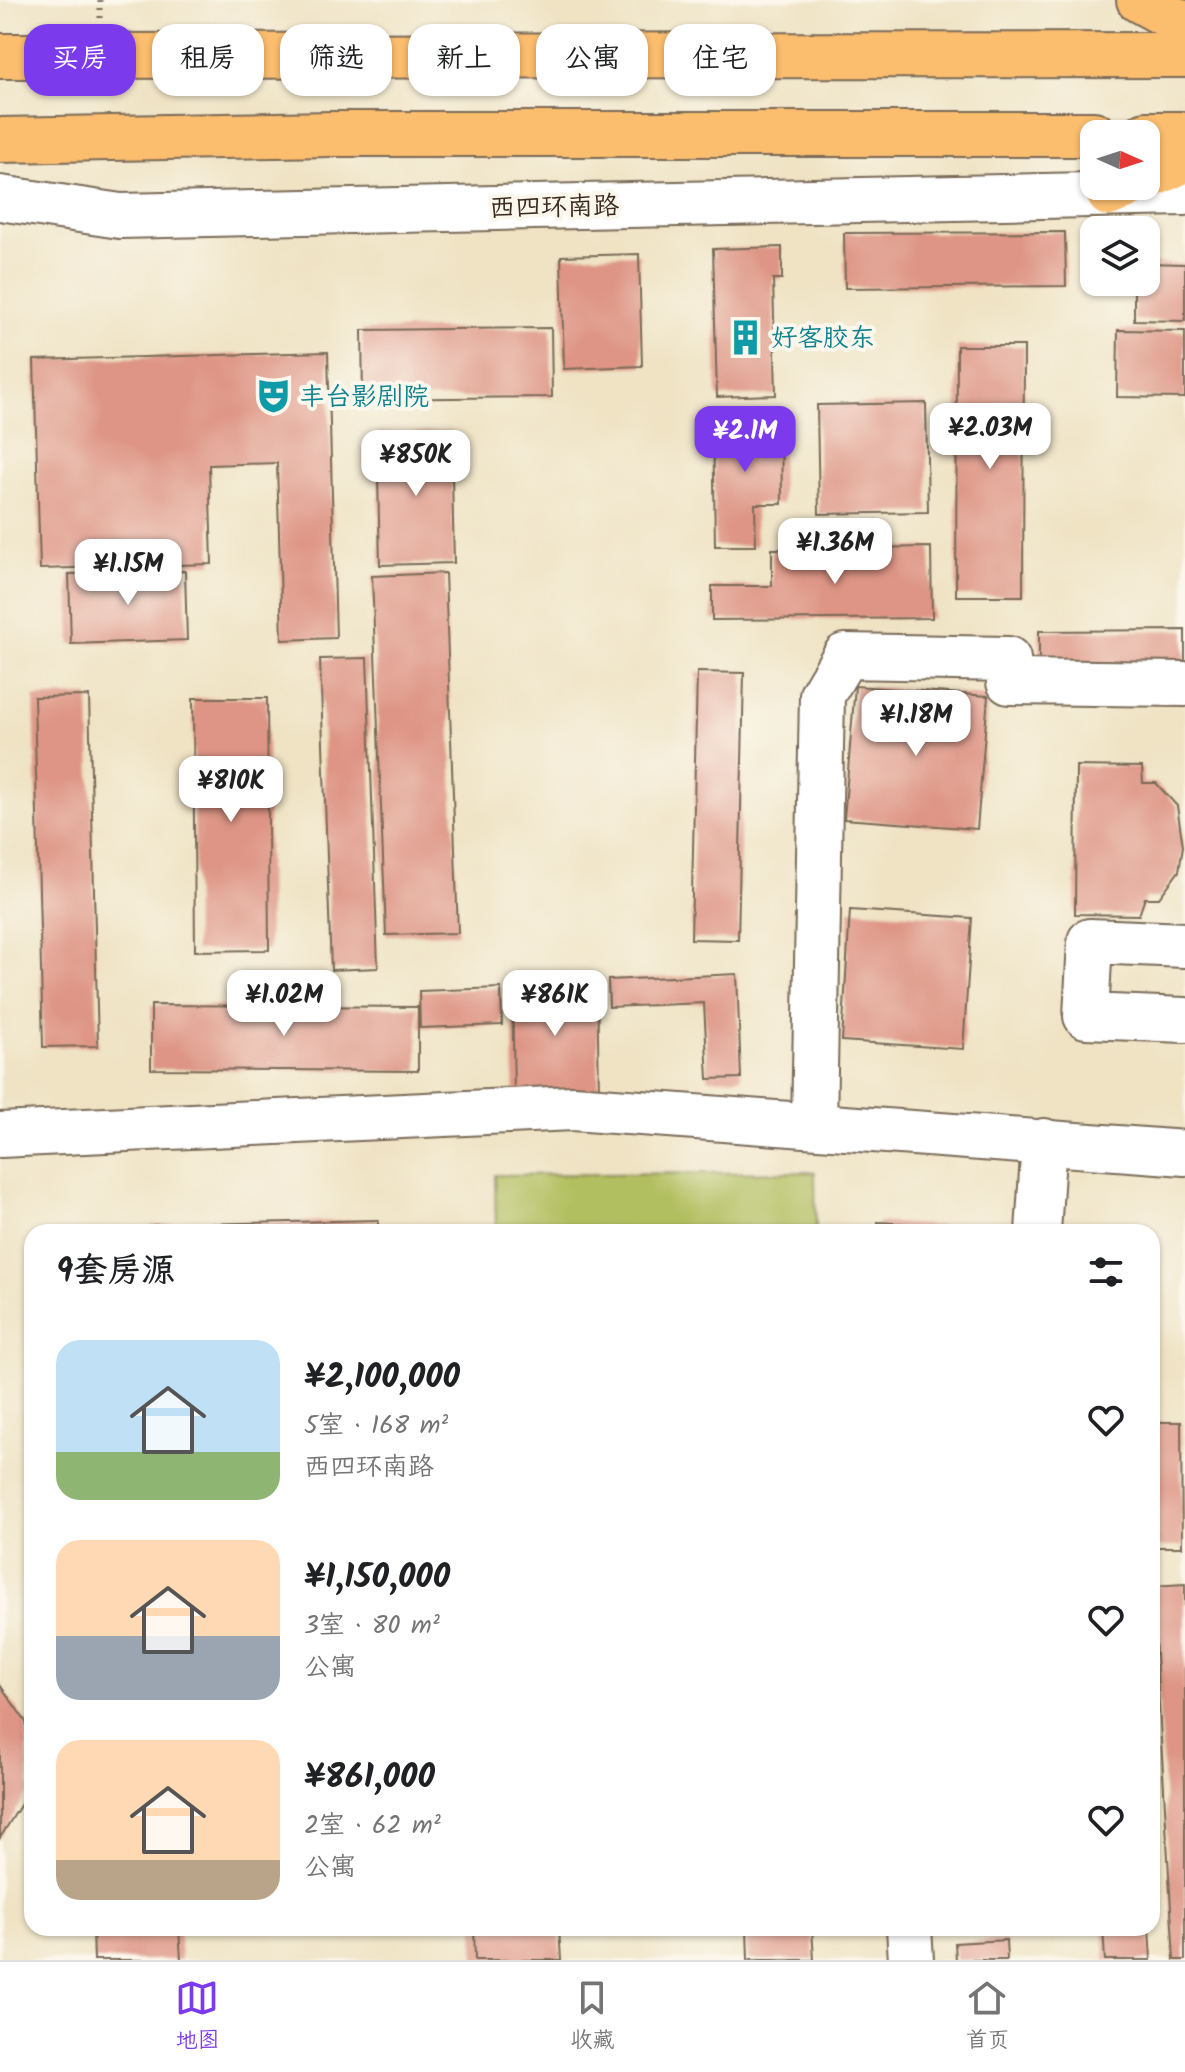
<!DOCTYPE html>
<html lang="zh">
<meta charset="utf-8">
<style>
:root{--surface:#fff;--page:#f2f2f2;--text:#202124;--muted:#757577;--line:#e0e0e0;--accent:#7c3aed}
body{margin:0;font-family:Kalam,"LXGW WenKai TC",sans-serif;background:var(--page);color:var(--text);height:100vh;display:flex;flex-direction:column;font-size:30px;white-space:nowrap}
*{box-sizing:border-box;margin:0}
p{font-size:26px;color:var(--muted)}
.icon{flex:none;width:44px;height:44px;fill:none;stroke:currentColor;stroke-width:2;stroke-linecap:round;stroke-linejoin:round}
.map{position:relative;flex:1;overflow:hidden}
.drawer{position:absolute;left:24px;top:1224px;width:1136px;height:712px;display:flex;flex-direction:column;background:var(--surface);border-radius:24px;box-shadow:0 2px 6px #0004}
.drawer>*{flex:none}
.hud{position:absolute;left:24px;top:24px;width:1138px;height:72px;display:flex;gap:16px}
.needle{width:52px;rotate:93deg}
.tools{position:absolute;left:1080px;top:120px;display:grid;gap:16px}
.tools a{display:grid;place-items:center;width:80px;height:80px;border-radius:16px;background:var(--surface);box-shadow:0 2px 6px #0004;font-size:40px}
.price{position:absolute;translate:-50% -68px;padding:0 18px;border-radius:16px;background:#fff;color:#222;font-size:26px;line-height:52px;filter:drop-shadow(0 2px 4px #0008)}
.price::after{content:'';position:absolute;left:50%;top:48px;width:24px;height:18px;margin-left:-12px;background:inherit;clip-path:polygon(0 0,100% 0,50% 100%)}
.price.active{background:var(--accent);color:#fff}
ul{padding:0;list-style:none}
li{display:flex;align-items:center;gap:24px;height:200px;padding:0 32px}
li span{display:grid;place-items:center;flex:none;width:224px;height:160px;border-radius:24px;color:#555}
li>.icon{margin-inline-start:auto}
span .icon{width:96px;height:96px;fill:#fffc;stroke-width:1}
li b{font-size:34px}
h2{display:flex;justify-content:space-between;align-items:center;height:96px;padding:0 32px;font-size:34px}
.pill{padding:0 28px;border-radius:24px;background:var(--surface);box-shadow:0 2px 6px #0004;font-size:28px;line-height:72px}
.pill.active{background:var(--accent);color:#fff}
.dock{display:flex;justify-content:space-around;align-items:center;height:112px;border-top:2px solid var(--line);background:var(--surface);font-size:22px;color:var(--muted)}
.dock a{display:grid;justify-items:center;gap:4px}
.dock .active{color:var(--accent)}
.map>svg:first-child{display:block}
.green{fill:#b2bf61;stroke:#767440;stroke-width:2}
.building{fill:#de9585}
.lines{fill:none;stroke-linecap:round;stroke-linejoin:round}
.minor-casing{stroke:#7a6b58;stroke-width:48}
.major-casing{stroke:#7a6b58;stroke-width:48}
.highway-casing{stroke:#7a6b58;stroke-width:48}
.path{stroke:#7a6b58;stroke-width:5;stroke-dasharray:2 6;stroke-linecap:butt}
.minor{stroke:#fff;stroke-width:44}
.major{stroke:#fbbd6e;stroke-width:44}
.highway{stroke:#fbbd6e;stroke-width:44}
.labels{text-anchor:middle;stroke-width:8;stroke-linejoin:round;paint-order:stroke}
.street-label{font-size:26px;fill:#3b2a1e;stroke:#fbf7ec}
.culture-label{font-size:26px;fill:#0d838f;stroke:#fbf7ec;text-anchor:start}
</style>
<div class="map">
<svg width="1185" height="1960" viewBox="0 0 1185 1960">
<rect width="100%" height="100%" fill="#fbf7ec"/>
<filter id="ink" filterUnits="userSpaceOnUse"><feTurbulence type="fractalNoise" baseFrequency=".0125" numOctaves="2"/><feDisplacementMap in="SourceGraphic" scale="16" xChannelSelector="R" yChannelSelector="G"/><feConvolveMatrix kernelMatrix="1 2 1 2 8 2 1 2 1" color-interpolation-filters="sRGB"/></filter>
<filter id="wash" filterUnits="userSpaceOnUse"><feTurbulence type="fractalNoise" baseFrequency=".006" numOctaves="4" result="noise"/><feDisplacementMap in="SourceGraphic" scale="32" xChannelSelector="R" yChannelSelector="G"/><feGaussianBlur stdDeviation="1.8" result="paint"/><feColorMatrix in="noise" values="0 0 0 0 0 0 0 0 0 0 0 0 0 0 0 0 0 1.4 0 .05"/><feComposite in="paint" operator="in"/></filter>
<g filter="url(#wash)">
<rect width="100%" height="100%" fill="#efe3c4"/>
<path class="green" d="M815,1172L816,1232H496L495,1175Z"/>
<g id="blocks">
<g class="building">
<path d="M1065,232L1066,286L845,288L844,233Z"/>
<path d="M782,247V279H773L776,395L717,397L713,249Z"/>
<path d="M639,254L642,366L564,369L561,256Z"/>
<path d="M1146,263L1185,264V321L1134,320V282H1146Z"/>
<path d="M551,328L552,397L363,399L362,330Z"/>
<path d="M1118,330L1185,331V398L1117,397Z"/>
<path d="M957,346H1024L1023,596H956Z"/>
<path d="M328,352L336,638L282,640L277,463L209,465L212,564L40,569L34,360Z"/>
<path d="M926,403L928,512L819,514L817,405Z"/>
<path d="M781,415L782,504H755L756,546H715L713,416Z"/>
<path d="M451,431L454,563L380,565L377,433Z"/>
<path d="M931,547L932,618L712,620V586H772V549Z"/>
<path d="M185,571L187,640L71,644L69,574Z"/>
<path d="M445,573L458,933L386,935L372,576Z"/>
<path d="M1185,630V672H1039V631Z"/>
<path d="M367,658L378,968L331,970L320,659Z"/>
<path d="M697,672L744,673L738,940L691,939Z"/>
<path d="M855,686L988,696L977,829L844,819Z"/>
<path d="M89,696L98,1046L43,1047L34,697Z"/>
<path d="M193,698H267L269,950L195,951Z"/>
<path d="M1076,766L1142,767L1143,783H1156L1177,806L1183,846L1179,871L1159,898H1145L1139,915L1075,914Z"/>
<path d="M850,910L972,918L963,1049L842,1041Z"/>
<path d="M737,974L741,1078L708,1079L704,1003L609,1007L608,980Z"/>
<path d="M597,982L599,1093L514,1095L512,983Z"/>
<path d="M501,988L502,1025L420,1028L419,991Z"/>
<path d="M151,1005L418,1007V1071L151,1069Z"/>
<path d="M378,1220V1232H141L153,1225Z"/>
<path d="M878,1222L988,1229V1232H877Z"/>
<path d="M1152,1422H1181L1182,1547H1152Z"/>
<path d="M1185,1584V1960H1174L1152,1586Z"/>
<path d="M0,1685L26,1722L29,1791L0,1838Z"/>
<path d="M93,1928H179L181,1960H94Z"/>
<path d="M474,1928H559L561,1960H475Z"/>
<path d="M747,1928H812L814,1960H748Z"/>
<path d="M1103,1928H1149L1151,1960H1105Z"/>
<path d="M1006,1940L1007,1960H956L955,1943Z"/>
</g>
</g>
</g>
<g filter="url(#ink)">
<use href="#blocks" fill-opacity="0" stroke="#7a6b58" stroke-width="2"/>
<g class="lines">
<defs>
<g id="minor">
<path d="M0,198L120,216L1185,193"/>
<path d="M1185,945L1090,941L1086,1016L1185,1020"/>
<path d="M814,1125L822,695L845,656L1008,659L1009,682L1185,684"/>
<path d="M0,1135L573,1108L1185,1153"/>
<path d="M1038,1232L1044,1141"/>
<path d="M909,1928L911,1960"/>
</g>
<g id="major">
<path d="M1139,0L1185,25"/>
<path d="M1146,178L1185,160"/>
<path d="M1109,194L1127,186"/>
</g>
<g id="highway">
<path d="M0,56L1185,55"/>
<path d="M1146,134H1185"/>
<path d="M0,140L332,134H1094"/>
</g>
</defs>
<use href="#minor" class="minor-casing"/>
<use href="#major" class="major-casing"/>
<use href="#highway" class="highway-casing"/>
<path class="path" d="M100,0V19"/>
<use href="#minor" class="minor"/>
<use href="#major" class="major"/>
<use href="#highway" class="highway"/>
</g>
</g>
<defs>
<symbol id="building-bare" viewBox="-9 -9 18 18"><path d="M-4-6H4V6H1V3H-1V6H-4ZM-2.5-4.3h1.7v1.8h-1.7ZM.8-4.3h1.7v1.8H.8ZM-2.5-1h1.7V.8h-1.7ZM.8-1h1.7V.8H.8Z" fill="#0f9aa8" stroke="#fbf7ec" stroke-width="2.5" paint-order="stroke"/></symbol>
<symbol id="theatre-bare" viewBox="-9 -9 18 18"><path d="M-5-5.5Q0-4 5-5.5V0Q5 5 0 6Q-5 5-5 0ZM-3.3-2.5H-1v1.5H-3.3ZM1-2.5H3.3v1.5H1ZM-2.8 1Q0 5.5 2.8 1Z" fill="#0f9aa8" stroke="#fbf7ec" stroke-width="2.5" paint-order="stroke"/></symbol>
</defs>
<g fill-rule="evenodd">
<use href="#building-bare" x="720" y="312" width="51" height="51"/>
<use href="#theatre-bare" x="248" y="370" width="51" height="51"/>
</g>
<g class="labels">
<g class="street-label">
<text transform="translate(554 206) rotate(-1)" y="9">西四环南路</text>
</g>
<g class="culture-label">
<text x="771" y="346">好客胶东</text>
<text x="299" y="405">丰台影剧院</text>
</g>
</g>
</svg>
<div class="tools">
<a><svg class="needle" viewBox="-14 -14 28 28"><path d="M0-13l5 13h-10z" fill="#e53935"/><path d="M0 13l5-13h-10z" fill="#757577"/></svg></a>
<a><svg class="icon" aria-label="layers" viewBox="0 0 24 24"><path d="M12 4l9 5-9 5-9-5zM3 14l9 5 9-5"/></svg></a>
</div>
<b class="price" style="left:990px;top:471px">¥2.03M</b>
<b class="price active" style="left:745px;top:474px">¥2.1M</b>
<b class="price" style="left:416px;top:498px">¥850K</b>
<b class="price" style="left:835px;top:586px">¥1.36M</b>
<b class="price" style="left:128px;top:607px">¥1.15M</b>
<b class="price" style="left:916px;top:758px">¥1.18M</b>
<b class="price" style="left:231px;top:824px">¥810K</b>
<b class="price" style="left:284px;top:1038px">¥1.02M</b>
<b class="price" style="left:555px;top:1038px">¥861K</b>
<div class="hud">
<a class="pill active">买房</a>
<a class="pill">租房</a>
<a class="pill">筛选</a>
<a class="pill">新上</a>
<a class="pill">公寓</a>
<a class="pill">住宅</a>
</div>
<section class="drawer">
<h2>9套房源<svg class="icon" aria-label="filters" viewBox="0 0 24 24"><path d="M4 7h16M4 17h16"/><circle cx="9" cy="7" r="2"/><circle cx="15" cy="17" r="2"/></svg></h2>
<ul>
<li><span style="background:linear-gradient(#bfe0f5 70%,#8fb573 0)"><svg class="icon" aria-label="home" viewBox="0 0 24 24"><path d="M3 11l9-7 9 7M6 9v11h12V9"/></svg></span><div><b>¥2,100,000</b><p>5室 · 168 m²</p><p>西四环南路</p></div><svg class="icon" aria-label="heart" viewBox="0 0 24 24"><path d="M12 20l-8-8c-3-5 5-10 8-4 3-6 11-1 8 4z"/></svg></li>
<li><span style="background:linear-gradient(#ffd9b3 60%,#9aa5b1 0)"><svg class="icon" aria-label="home" viewBox="0 0 24 24"><path d="M3 11l9-7 9 7M6 9v11h12V9"/></svg></span><div><b>¥1,150,000</b><p>3室 · 80 m²</p><p>公寓</p></div><svg class="icon" aria-label="heart" viewBox="0 0 24 24"><path d="M12 20l-8-8c-3-5 5-10 8-4 3-6 11-1 8 4z"/></svg></li>
<li><span style="background:linear-gradient(#ffd9b3 75%,#b9a48a 0)"><svg class="icon" aria-label="home" viewBox="0 0 24 24"><path d="M3 11l9-7 9 7M6 9v11h12V9"/></svg></span><div><b>¥861,000</b><p>2室 · 62 m²</p><p>公寓</p></div><svg class="icon" aria-label="heart" viewBox="0 0 24 24"><path d="M12 20l-8-8c-3-5 5-10 8-4 3-6 11-1 8 4z"/></svg></li>
</ul>
</section>
</div>
<nav class="dock">
<a class="active"><svg class="icon" aria-label="map" viewBox="0 0 24 24"><path d="M3 6l6-2 6 2 6-2v14l-6 2-6-2-6 2zM9 4v14M15 6v14"/></svg>地图</a>
<a><svg class="icon" aria-label="saved" viewBox="0 0 24 24"><path d="M7 4h10v16l-5-4-5 4z"/></svg>收藏</a>
<a><svg class="icon" aria-label="home" viewBox="0 0 24 24"><path d="M3 11l9-7 9 7M6 9v11h12V9"/></svg>首页</a>
</nav>
